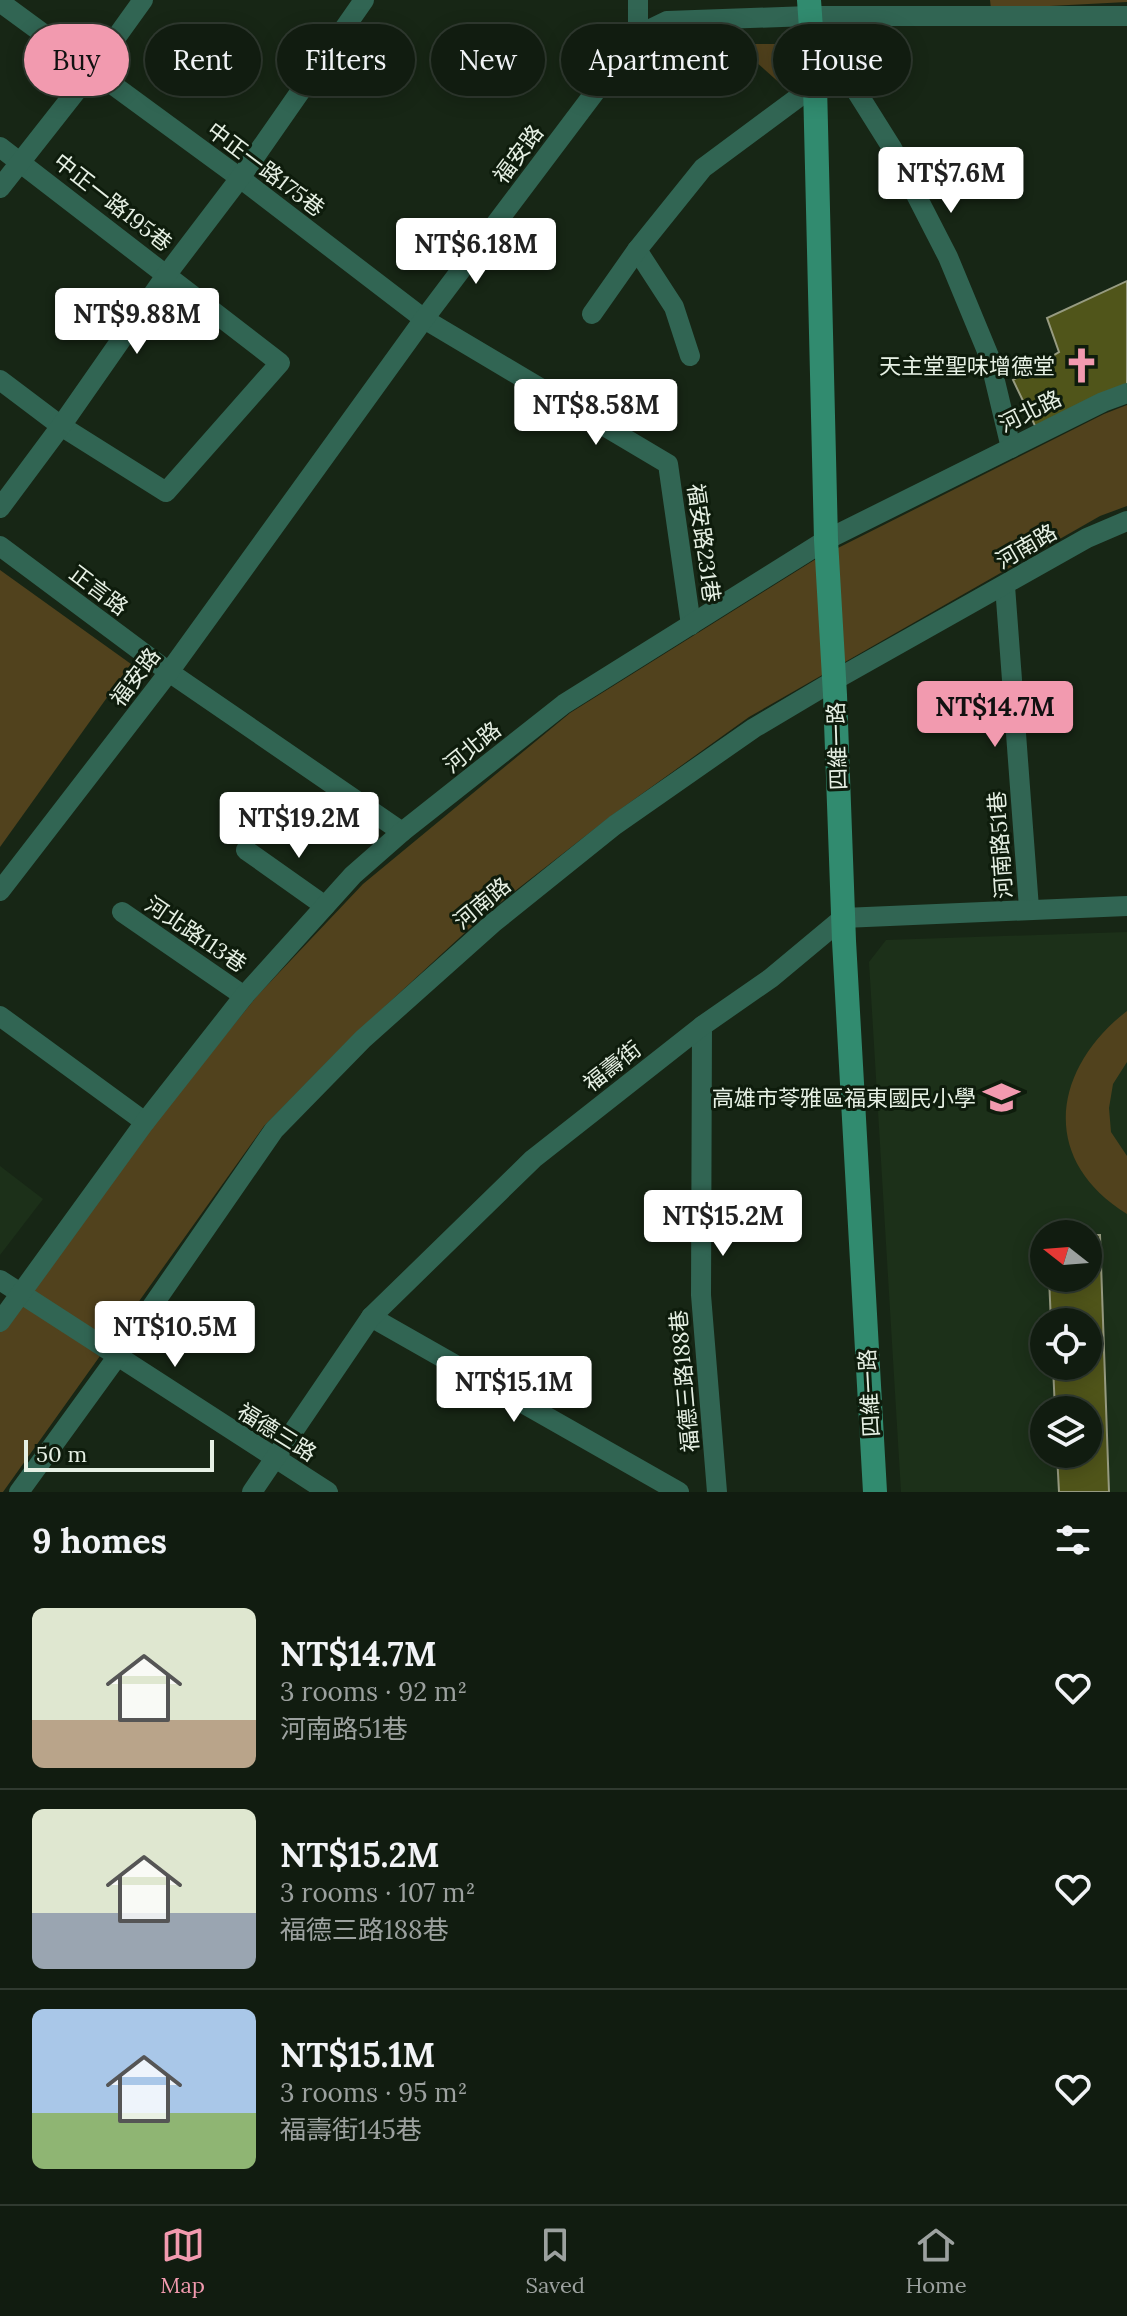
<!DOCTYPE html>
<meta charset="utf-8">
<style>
:root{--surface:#111c10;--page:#1a2519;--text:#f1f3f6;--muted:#9ca19f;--line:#303a30;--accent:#f29aaf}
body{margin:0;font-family:Lora,"Noto Sans TC",serif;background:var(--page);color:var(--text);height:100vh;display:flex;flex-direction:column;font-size:30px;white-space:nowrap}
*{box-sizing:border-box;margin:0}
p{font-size:26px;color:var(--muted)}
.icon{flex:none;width:44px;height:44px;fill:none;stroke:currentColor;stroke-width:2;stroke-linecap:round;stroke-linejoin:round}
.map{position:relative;height:1492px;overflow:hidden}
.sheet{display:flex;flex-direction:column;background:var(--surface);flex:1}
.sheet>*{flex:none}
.hud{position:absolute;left:24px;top:24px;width:1080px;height:72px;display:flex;gap:16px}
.needle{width:52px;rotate:287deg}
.tools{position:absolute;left:1030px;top:1220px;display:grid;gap:16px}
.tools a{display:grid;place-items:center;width:72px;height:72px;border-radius:50%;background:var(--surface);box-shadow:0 4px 20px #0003,0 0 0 2px var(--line);font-size:40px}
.scale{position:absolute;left:24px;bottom:20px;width:190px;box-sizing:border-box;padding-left:8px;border:4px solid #e6f0e4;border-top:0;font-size:22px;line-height:28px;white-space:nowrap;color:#e6f0e4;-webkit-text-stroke:6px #0e1c0c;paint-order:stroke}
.price{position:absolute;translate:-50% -68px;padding:0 18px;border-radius:8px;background:#fff;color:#222;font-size:26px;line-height:52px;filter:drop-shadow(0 2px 4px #0008)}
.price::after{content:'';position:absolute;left:50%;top:48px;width:24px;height:18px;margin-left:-12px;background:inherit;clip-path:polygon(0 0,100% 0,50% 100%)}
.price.selected{background:var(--accent);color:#111}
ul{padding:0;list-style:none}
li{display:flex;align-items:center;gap:24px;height:200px;padding:0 32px}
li+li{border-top:2px solid var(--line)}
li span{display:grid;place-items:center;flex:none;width:224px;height:160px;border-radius:12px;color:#555}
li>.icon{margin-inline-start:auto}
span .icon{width:96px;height:96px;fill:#fffc;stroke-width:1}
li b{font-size:34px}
h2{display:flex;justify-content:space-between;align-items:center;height:96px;padding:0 32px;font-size:34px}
.chip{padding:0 28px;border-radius:36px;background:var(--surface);box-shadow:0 4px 20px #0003,0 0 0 2px var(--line);font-size:28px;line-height:72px}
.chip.selected{background:var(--accent);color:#111}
.tab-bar{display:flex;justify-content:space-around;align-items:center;height:112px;border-top:2px solid var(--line);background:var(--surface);font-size:22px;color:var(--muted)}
.tab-bar a{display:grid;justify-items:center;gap:4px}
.tab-bar .selected{color:var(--accent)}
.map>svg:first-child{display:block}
.built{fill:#1c3019;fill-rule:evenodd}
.green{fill:#51421d}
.building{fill:#50551a;stroke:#979b81;stroke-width:2}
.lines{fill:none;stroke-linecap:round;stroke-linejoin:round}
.street{stroke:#316553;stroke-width:20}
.secondary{stroke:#318b6f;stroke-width:24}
.labels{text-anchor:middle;stroke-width:6;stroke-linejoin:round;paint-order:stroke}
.street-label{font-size:22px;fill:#e6f0e4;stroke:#0e1c0c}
.poi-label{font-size:22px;fill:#e6f0e4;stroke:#0e1c0c;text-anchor:end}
</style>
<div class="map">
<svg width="1127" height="1492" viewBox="0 0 1127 1492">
<rect width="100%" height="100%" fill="#172615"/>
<g class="built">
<path d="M1127,932V1492H901L869,962L886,940ZM1044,1234H1088V1278H1044ZM1044,1322H1088V1366H1044ZM1044,1410H1088V1454H1044Z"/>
<path d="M0,1166L43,1199L0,1255Z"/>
</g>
<g class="green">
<path d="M990,0H1127V2L991,9Z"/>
<path d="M736,44H794L793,95Z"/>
<path d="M1127,405V506L1100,516L749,717L611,816L483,916L356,1033L264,1126L3,1492H0V1314L257,996L363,884L570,713L816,559L1104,414Z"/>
<path d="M0,570L131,664L0,847Z"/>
<path d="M1127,1011V1062L1113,1084L1109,1108L1111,1132L1127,1156V1214C1039,1160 1052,1069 1127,1011Z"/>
</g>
<g class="building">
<path d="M1127,281V398L1039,434L1013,380L1059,352L1047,318Z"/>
<path d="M1088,1235H1100L1109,1492H1059L1057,1454H1088V1410H1055L1053,1366H1088V1322H1051L1049,1278H1088Z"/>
</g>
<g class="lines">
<g class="street">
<path d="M638,0V35"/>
<path d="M0,2L240,178L424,319L668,464L691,625"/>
<path d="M811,19L892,148L948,257L989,356L1011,448"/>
<path d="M0,147L280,363L166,492L61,426L0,380"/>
<path d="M0,188L92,71L143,0"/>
<path d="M637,250L674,307L690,356"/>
<path d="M592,314L637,250L703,168L815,85"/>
<path d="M0,508L61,426L167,274L240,178L364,0"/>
<path d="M0,546L169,672L402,832"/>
<path d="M1005,586L1029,908"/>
<path d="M246,850L325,906"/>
<path d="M0,891L169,672L424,319L638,35L667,21L809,16H1127"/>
<path d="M122,912L244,996"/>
<path d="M0,1016L145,1122"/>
<path d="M702,1026L701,1295L717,1492"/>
<path d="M0,1280L328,1492"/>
<path d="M371,1317L679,1492"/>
<path d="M0,1322L145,1122L244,996L353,875L402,832L564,704L826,540L1103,402L1127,393"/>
<path d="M19,1492L117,1357L274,1130L363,1039L493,923L615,825L754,728L835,680L1087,538L1127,521"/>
<path d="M252,1492L371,1317L533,1159L702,1026L771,978L843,918L1127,906"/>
</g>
<path class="secondary" d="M809,0L815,85L826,540L835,695L844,941L875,1492"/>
</g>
<defs>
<symbol id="church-bare" viewBox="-9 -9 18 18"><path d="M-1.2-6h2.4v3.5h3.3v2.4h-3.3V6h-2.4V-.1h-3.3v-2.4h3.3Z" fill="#f29aaf" stroke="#0e1c0c" stroke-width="2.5" paint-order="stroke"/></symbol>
<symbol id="school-bare" viewBox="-9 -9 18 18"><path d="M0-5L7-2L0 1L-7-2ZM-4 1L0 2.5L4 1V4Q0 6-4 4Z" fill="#f29aaf" stroke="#0e1c0c" stroke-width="2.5" paint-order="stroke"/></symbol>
</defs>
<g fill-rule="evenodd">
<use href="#church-bare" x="1056" y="340" width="51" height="51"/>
<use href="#school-bare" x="976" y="1072" width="51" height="51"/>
</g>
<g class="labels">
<g class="street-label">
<text transform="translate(518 154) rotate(-53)" y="8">福安路</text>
<text transform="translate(266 169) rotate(37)" y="8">中正一路175巷</text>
<text transform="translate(113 202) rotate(38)" y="8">中正一路195巷</text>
<text transform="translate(1030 411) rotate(-26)" y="8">河北路</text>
<text transform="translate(704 543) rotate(82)" y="8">福安路231巷</text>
<text transform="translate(1026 546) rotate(-30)" y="8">河南路</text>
<text transform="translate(99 590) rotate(37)" y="8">正言路</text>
<text transform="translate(135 677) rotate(-53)" y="8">福安路</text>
<text transform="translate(837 746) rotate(-92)" y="8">四維一路</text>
<text transform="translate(472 747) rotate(-39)" y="8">河北路</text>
<text transform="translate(1000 845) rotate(-94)" y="8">河南路51巷</text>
<text transform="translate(482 903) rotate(-40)" y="8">河南路</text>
<text transform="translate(196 934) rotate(34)" y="8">河北路113巷</text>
<text transform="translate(612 1066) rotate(-38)" y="8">福壽街</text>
<text transform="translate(684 1381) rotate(-95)" y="8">福德三路188巷</text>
<text transform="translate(869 1393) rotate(-93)" y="8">四維一路</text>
<text transform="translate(277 1432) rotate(32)" y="8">福德三路</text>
</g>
<g class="poi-label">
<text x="1055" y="374">天主堂聖味增德堂</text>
<text x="976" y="1106">高雄市苓雅區福東國民小學</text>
</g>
</g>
</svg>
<div class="tools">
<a><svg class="needle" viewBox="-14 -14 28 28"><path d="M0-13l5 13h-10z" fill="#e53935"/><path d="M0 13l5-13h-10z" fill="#9ca19f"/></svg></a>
<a><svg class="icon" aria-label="locate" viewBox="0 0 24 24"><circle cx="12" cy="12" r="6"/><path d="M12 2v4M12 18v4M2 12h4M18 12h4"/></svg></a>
<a><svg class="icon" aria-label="layers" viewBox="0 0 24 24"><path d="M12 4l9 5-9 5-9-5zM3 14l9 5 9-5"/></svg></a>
</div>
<div class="scale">50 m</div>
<b class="price" style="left:951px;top:215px">NT$7.6M</b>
<b class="price" style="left:476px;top:286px">NT$6.18M</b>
<b class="price" style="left:137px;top:356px">NT$9.88M</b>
<b class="price" style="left:596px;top:447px">NT$8.58M</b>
<b class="price selected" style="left:995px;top:749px">NT$14.7M</b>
<b class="price" style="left:299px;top:860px">NT$19.2M</b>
<b class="price" style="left:723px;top:1258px">NT$15.2M</b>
<b class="price" style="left:175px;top:1369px">NT$10.5M</b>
<b class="price" style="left:514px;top:1424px">NT$15.1M</b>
<div class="hud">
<a class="chip selected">Buy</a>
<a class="chip">Rent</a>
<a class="chip">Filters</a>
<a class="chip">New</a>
<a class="chip">Apartment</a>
<a class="chip">House</a>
</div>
</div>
<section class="sheet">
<h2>9 homes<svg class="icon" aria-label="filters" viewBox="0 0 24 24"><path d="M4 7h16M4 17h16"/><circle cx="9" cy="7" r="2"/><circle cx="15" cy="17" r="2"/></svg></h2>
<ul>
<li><span style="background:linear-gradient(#dfe7d0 70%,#b9a48a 0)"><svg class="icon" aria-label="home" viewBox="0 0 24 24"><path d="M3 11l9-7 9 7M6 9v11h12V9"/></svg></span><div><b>NT$14.7M</b><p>3 rooms · 92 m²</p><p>河南路51巷</p></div><svg class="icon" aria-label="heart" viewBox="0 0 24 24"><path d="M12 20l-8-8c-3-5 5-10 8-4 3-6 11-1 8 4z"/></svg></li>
<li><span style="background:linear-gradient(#dfe7d0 65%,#9aa5b1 0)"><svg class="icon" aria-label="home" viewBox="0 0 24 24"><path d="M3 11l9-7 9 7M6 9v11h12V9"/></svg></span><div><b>NT$15.2M</b><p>3 rooms · 107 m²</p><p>福德三路188巷</p></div><svg class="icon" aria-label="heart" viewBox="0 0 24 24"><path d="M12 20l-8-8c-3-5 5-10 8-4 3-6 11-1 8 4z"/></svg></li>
<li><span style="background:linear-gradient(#a9c7e8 65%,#8fb573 0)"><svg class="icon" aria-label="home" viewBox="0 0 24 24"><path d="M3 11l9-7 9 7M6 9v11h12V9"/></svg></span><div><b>NT$15.1M</b><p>3 rooms · 95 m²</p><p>福壽街145巷</p></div><svg class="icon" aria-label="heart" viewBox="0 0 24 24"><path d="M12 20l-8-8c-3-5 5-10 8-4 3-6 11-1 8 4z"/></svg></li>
</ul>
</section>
<nav class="tab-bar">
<a class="selected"><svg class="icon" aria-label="map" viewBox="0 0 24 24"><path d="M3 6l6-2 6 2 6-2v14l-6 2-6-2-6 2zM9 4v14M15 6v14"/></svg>Map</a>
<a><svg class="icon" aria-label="saved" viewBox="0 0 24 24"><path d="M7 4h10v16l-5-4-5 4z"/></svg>Saved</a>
<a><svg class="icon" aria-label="home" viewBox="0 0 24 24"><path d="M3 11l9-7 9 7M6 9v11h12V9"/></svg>Home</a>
</nav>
